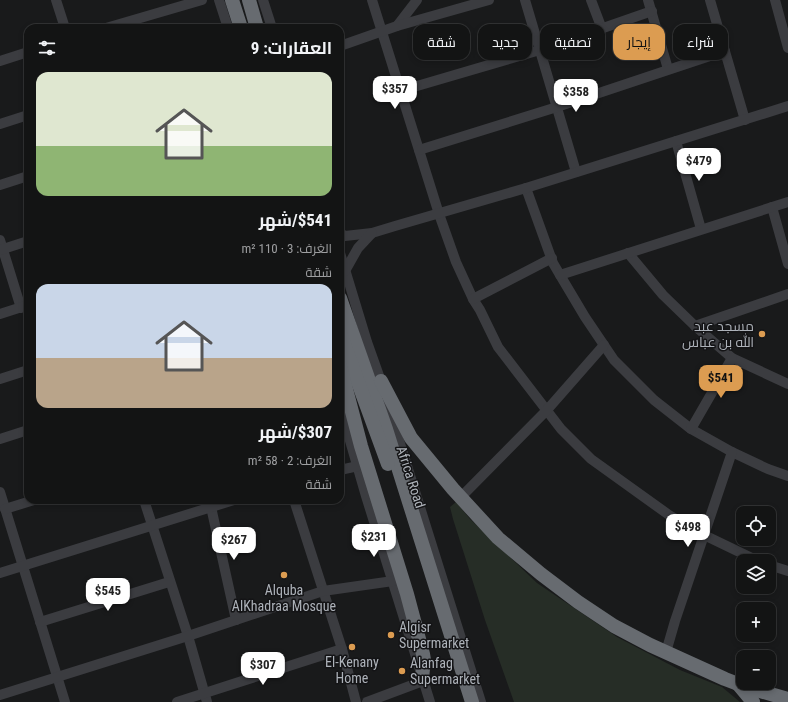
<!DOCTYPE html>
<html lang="ar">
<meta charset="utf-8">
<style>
:root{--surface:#131414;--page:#1c1d1d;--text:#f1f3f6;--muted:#9d9ea0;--line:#323334;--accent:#dc9c51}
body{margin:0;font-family:"Roboto Condensed",Cairo,sans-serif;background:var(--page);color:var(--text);direction:rtl;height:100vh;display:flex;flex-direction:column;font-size:15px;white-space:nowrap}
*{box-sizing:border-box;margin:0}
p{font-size:13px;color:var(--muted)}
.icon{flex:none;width:22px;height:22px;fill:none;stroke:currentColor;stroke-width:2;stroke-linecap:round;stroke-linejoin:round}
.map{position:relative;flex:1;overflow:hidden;direction:ltr}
.sheet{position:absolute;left:24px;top:24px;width:320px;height:480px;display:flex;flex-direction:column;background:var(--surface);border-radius:12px;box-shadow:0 2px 6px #0003,0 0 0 1px var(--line);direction:rtl}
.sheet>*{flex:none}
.banner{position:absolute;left:356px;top:24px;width:372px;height:36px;direction:rtl;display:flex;gap:8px}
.fabs{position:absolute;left:736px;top:506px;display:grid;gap:8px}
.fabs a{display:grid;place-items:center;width:40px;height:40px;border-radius:8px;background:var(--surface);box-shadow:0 2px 6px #0003,0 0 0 1px var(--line);font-size:20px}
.price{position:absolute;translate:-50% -34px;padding:0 9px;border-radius:8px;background:#fff;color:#222;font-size:13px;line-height:26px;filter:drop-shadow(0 1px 2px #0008)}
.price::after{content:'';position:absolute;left:50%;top:24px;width:12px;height:9px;margin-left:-6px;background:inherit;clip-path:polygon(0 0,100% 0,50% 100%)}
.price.current{background:var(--accent);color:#111}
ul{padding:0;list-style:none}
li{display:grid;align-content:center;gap:8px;height:212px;padding:0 12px}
li span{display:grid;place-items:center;height:124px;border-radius:12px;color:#555}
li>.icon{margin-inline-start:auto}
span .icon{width:72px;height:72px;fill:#fffc;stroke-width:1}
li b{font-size:17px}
h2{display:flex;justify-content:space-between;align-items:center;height:48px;padding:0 12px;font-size:17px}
.chip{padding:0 14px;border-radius:12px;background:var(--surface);box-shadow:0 2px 6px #0003,0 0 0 1px var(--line);font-size:14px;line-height:36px}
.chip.current{background:var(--accent);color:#111}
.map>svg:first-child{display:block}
.green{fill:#262d26}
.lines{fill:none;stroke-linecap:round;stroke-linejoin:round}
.minor{stroke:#3b3c40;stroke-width:10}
.highway{stroke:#676b70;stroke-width:14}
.poi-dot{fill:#dc9c51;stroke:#141416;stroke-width:1.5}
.labels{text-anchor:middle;stroke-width:3;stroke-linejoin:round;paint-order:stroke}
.poi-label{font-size:14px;fill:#adb2b9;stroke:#141416}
.street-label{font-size:14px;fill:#adb2b9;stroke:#141416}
</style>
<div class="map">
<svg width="788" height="702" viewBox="0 0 788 702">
<rect width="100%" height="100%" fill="#191a1b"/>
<path class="green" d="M456,502L470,519L537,583L617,637L680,670L722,687L740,702H514L485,620L453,519L450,507Z"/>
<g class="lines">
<g class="minor">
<path d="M56,0L65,28"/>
<path d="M219,0L228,28"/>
<path d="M263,0L272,28"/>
<path d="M372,0L439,214L456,262L473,299L480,310L498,347L561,429L591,459L669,515L704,535L758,561"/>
<path d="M525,0L576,172"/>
<path d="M591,0L602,29"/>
<path d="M648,0L668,69"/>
<path d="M710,0L745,120"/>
<path d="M775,0L788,48"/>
<path d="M397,26L417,0"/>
<path d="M106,28L202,0"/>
<path d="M340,46L397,26L489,0"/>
<path d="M0,61L28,52"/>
<path d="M400,91L540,50L652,11"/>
<path d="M0,124L28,115"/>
<path d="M676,141L701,229"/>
<path d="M419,150L557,107L725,51"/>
<path d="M0,185L28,176"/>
<path d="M526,188L553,263L560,275L585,317L614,360L654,400L691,429L732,452L768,469L788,476"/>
<path d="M772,207L788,264"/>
<path d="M340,233L345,236L372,233L395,226L526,188L788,106"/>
<path d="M0,240L21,308"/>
<path d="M0,250L28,241"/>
<path d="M340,253L367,342L383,387"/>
<path d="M628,253L663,295L695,326L732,358L788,384"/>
<path d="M345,271L358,248L372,233"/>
<path d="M560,275L788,202"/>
<path d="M473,299L552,258"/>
<path d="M0,314L28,305"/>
<path d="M695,326L788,294"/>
<path d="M0,379L28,370"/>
<path d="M387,402L481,702"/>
<path d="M340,406L366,496L430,702"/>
<path d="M691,429L732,358"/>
<path d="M0,439L28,430"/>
<path d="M340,470L358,466"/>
<path d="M0,492L65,702"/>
<path d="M461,497L547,410L604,345"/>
<path d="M144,500L188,636L207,702"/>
<path d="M294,500L342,649L356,702"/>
<path d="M211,507L236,620"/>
<path d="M5,509L34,500"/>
<path d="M769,565L788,571"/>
<path d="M0,573L234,500"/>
<path d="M40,622L169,582"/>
<path d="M666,652L675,621L732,452"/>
<path d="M0,695L188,636L323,591L393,581"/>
<path d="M177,702L342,649"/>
<path d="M367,702L423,681"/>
</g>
<g class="highway">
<path d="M232,0L241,28"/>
<path d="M249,0L257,28"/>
<path d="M340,298L386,429L472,702"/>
<path d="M340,333L388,464"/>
<path d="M340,366L361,446L407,594L423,654L424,660L422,678"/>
<path d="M381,381L411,438L453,489L498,538L541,574L578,602L614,626L650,645L725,679L746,687L788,699"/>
<path d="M738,684L753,702"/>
</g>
</g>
<g class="poi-dot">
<circle cx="762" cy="334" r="4"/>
<circle cx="284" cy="575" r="4"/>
<circle cx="391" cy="635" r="4"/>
<circle cx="352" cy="647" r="4"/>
<circle cx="402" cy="671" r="4"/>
</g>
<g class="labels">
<g class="poi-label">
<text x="754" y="331" text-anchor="end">مسجد عبد<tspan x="754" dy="16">الله بن عباس</tspan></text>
<text x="284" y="595">Alquba<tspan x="284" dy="16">AlKhadraa Mosque</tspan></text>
<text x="399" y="632" text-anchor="start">Algisr<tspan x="399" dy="16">Supermarket</tspan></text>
<text x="352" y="667">El-Kenany<tspan x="352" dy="16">Home</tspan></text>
<text x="410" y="668" text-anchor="start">Alanfag<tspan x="410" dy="16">Supermarket</tspan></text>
</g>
<g class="street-label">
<text transform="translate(411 477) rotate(72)" y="5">Africa Road</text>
</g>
</g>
</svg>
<div class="fabs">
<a><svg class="icon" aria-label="locate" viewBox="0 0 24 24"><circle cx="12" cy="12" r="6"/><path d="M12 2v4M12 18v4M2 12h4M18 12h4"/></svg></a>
<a><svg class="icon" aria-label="layers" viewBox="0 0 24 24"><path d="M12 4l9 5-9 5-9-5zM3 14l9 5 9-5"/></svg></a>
<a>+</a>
<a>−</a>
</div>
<b class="price" style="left:395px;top:110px">$357</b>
<b class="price" style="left:576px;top:113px">$358</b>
<b class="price" style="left:699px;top:182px">$479</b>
<b class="price current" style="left:721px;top:399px">$541</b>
<b class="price" style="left:688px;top:548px">$498</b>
<b class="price" style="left:374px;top:558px">$231</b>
<b class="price" style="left:234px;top:561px">$267</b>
<b class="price" style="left:108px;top:612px">$545</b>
<b class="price" style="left:263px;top:686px">$307</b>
<div class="banner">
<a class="chip">شراء</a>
<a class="chip current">إيجار</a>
<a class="chip">تصفية</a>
<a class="chip">جديد</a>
<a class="chip">شقة</a>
</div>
<section class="sheet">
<h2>العقارات: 9<svg class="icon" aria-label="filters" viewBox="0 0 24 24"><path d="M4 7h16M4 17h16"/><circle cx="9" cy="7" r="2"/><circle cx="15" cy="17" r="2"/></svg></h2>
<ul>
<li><span style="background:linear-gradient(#dfe7d0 60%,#8fb573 0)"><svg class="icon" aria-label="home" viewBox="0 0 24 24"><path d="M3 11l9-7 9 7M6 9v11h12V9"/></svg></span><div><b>$541/شهر</b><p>الغرف: 3 · 110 m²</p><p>شقة</p></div></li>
<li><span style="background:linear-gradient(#c9d6e8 60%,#b9a48a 0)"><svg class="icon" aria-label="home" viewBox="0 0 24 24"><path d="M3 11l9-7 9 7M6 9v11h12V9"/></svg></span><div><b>$307/شهر</b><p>الغرف: 2 · 58 m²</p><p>شقة</p></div></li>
</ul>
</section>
</div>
